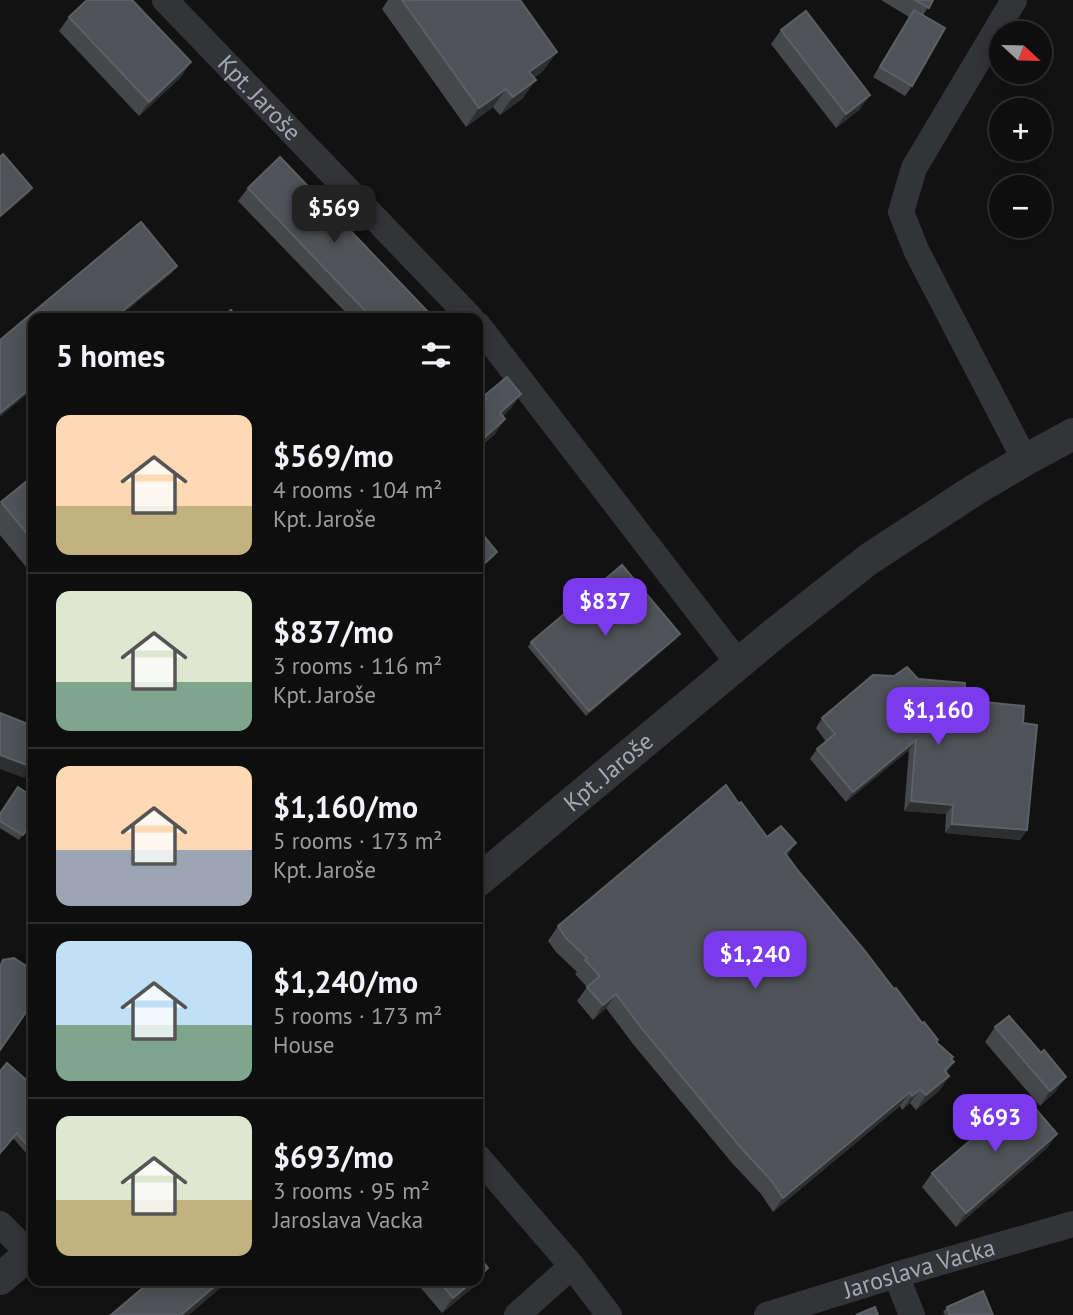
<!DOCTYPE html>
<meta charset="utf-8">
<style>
:root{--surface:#0e0e0e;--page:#171717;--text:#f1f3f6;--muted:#9b9c9e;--line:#2e2e2e;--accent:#7c3aed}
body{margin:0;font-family:"PT Sans",sans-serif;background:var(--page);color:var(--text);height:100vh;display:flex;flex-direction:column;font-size:26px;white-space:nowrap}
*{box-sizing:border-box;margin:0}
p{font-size:23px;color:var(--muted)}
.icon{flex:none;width:38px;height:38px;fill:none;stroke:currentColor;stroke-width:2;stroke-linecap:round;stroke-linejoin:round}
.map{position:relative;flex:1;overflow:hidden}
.panel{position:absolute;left:28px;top:313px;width:455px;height:973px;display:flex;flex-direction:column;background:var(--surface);border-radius:14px;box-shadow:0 4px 18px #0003,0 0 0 2px var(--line)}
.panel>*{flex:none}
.needle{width:46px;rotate:112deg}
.buttons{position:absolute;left:989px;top:21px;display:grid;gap:14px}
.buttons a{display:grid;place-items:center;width:63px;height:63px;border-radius:50%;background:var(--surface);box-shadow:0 4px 18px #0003,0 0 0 2px var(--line);font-size:35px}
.price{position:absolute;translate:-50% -60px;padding:0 16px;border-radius:14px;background:var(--accent);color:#fff;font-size:23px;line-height:46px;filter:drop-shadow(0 2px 4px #0008)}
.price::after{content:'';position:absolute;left:50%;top:42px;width:21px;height:16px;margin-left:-10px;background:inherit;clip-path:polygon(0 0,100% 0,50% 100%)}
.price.selected{background:#222;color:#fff}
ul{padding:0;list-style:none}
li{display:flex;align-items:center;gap:21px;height:175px;padding:0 28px}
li+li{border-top:2px solid var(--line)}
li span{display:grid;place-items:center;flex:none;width:196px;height:140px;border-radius:14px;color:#555}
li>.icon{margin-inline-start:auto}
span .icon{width:84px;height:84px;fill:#fffc;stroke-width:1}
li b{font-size:30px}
h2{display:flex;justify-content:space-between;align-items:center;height:84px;padding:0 28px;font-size:30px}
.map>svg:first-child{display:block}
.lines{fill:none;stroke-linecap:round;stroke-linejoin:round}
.minor{stroke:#333438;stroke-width:26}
.tertiary{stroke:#333438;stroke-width:32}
.wall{fill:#45474b}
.shaded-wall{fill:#2c2e30}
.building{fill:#4f5256;stroke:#5c6065;stroke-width:2}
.labels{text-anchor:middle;stroke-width:7;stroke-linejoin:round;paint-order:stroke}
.street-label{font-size:24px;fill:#a2aab5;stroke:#0d0d0e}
</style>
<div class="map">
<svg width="1073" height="1315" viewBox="0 0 1073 1315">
<rect width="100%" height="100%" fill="#121213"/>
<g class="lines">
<g class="minor">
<path id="s1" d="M165,0L471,318"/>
<path d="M1014,0L914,168L901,212L917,252L1025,460"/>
<path d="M478,325L739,664"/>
<path d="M478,1157L572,1266L609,1315"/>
<path d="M0,1224L30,1254"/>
<path d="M896,1275L912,1315"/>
<path d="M517,1315L572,1266"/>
<path id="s2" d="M767,1315L896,1275L1073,1224"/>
</g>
<g class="tertiary">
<path id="s3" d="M478,881L774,634L869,559L976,489L1025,460L1073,434"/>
<path d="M0,1279L33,1251"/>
</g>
</g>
<g class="wall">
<path d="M388,0H520L544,70L534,78L523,98L500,115L493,107L466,127L382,9Z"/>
<path d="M881,0H933L923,15L912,86L905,96L873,77L909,17Z"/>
<path d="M69,17L181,77L139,116L59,31Z"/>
<path d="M781,30L860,109L836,128L771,44Z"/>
<path d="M248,188L432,316L430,318H351L238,201Z"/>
<path d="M521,394L511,408L503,416L495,434L478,449V404L484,396Z"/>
<path d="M33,476V571L31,573L0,535V504Z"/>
<path d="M676,639L586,716L528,647L531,642Z"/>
<path d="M918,679L965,700L1023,723L1027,830L1020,840L945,833L946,814L904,811L909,750L846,802L810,759L817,749L826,742L816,728L822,718Z"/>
<path d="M33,797V834L26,830L19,840L0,828V814Z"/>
<path d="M739,804L767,837L787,856L799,872L936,1043L954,1062L946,1073L949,1076L939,1091L916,1110L910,1103L902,1110L900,1106L773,1212L761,1194L732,1163L633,1044L606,1008L593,1020L577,1001L587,987L575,974L577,972L556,952L548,941L558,926Z"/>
<path d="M995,1027L1056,1091L1040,1106L985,1042Z"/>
<path d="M0,1071L33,1086V1161L13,1138L0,1154Z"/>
<path d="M1057,1134L1047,1148L956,1227L922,1187L932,1173Z"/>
<path d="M488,1268L477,1284L442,1313L415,1281H478Z"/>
<path d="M947,1307L993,1315H945L943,1312Z"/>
</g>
<g class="shaded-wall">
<path d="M557,52L544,70L516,91L529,72Z"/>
<path d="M191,62L181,77L139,116L149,102Z"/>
<path d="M536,80L523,98L500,115L513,97Z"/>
<path d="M506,89L493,107L466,127L479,108Z"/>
<path d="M870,95L860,109L836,128L846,114Z"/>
<path d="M32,188L29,193L0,218V216Z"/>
<path d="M177,266L172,273L118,318H114Z"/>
<path d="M33,386V389L0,417V413Z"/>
<path d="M521,394L511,408L490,427L500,413Z"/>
<path d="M505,419L495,434L478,449V446L483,439Z"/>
<path d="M497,552L494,557L478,571V569Z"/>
<path d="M680,634L676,639L586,716L589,711Z"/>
<path d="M916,740L909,750L846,802L853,792Z"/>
<path d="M0,755L32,767L24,778L0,769Z"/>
<path d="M911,801L953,805L946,814L904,811Z"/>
<path d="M952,824L1027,830L1020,840L945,833Z"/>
<path d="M796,843L786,858L785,853Z"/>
<path d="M616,994L606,1008L593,1020L603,1005Z"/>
<path d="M949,1076L939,1091L916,1110L926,1095Z"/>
<path d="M1066,1077L1056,1091L1040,1106L1050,1091Z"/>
<path d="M920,1089L910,1103L902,1110L912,1096Z"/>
<path d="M910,1092L900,1106L773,1212L783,1198Z"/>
<path d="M1057,1134L1047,1148L956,1227L966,1213Z"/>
<path d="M488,1268L477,1284L442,1313L453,1298L473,1281H478V1277Z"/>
<path d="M221,1281H229L189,1315H181Z"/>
</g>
<g class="building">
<path d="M87,0H132L191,62L149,102L69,17Z"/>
<path d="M402,0H520L557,52L529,72L536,80L513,97L506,89L479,108Z"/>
<path d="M915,0H933L929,8Z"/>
<path d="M914,10L945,28L912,86L880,67Z"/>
<path d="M806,11L870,95L846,114L781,30Z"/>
<path d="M3,154L32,188L0,216V157Z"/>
<path d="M280,157L432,316L429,318H372L248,188Z"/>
<path d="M141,222L177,266L114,318H33V386L0,413V340Z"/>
<path d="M231,310L238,318H221Z"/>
<path d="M507,377L521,394L500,413L505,419L483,439L478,433V407L487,399L484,396Z"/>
<path d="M33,476V541L1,502Z"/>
<path d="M478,529L497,552L478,569Z"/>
<path d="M622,565L680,634L589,711L531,642Z"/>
<path d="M907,667L918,679L965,683V700L1024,706L1023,723L1037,725L1027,830L952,824L953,805L911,801L916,740L853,792L817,749L835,734L822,718L873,675L894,676Z"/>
<path d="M0,713L33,726V763L32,767L0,755Z"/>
<path d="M726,785L739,804L741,802L767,837L781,826L796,843L785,853L799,872L864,950L894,989L896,988L922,1023L924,1022L938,1040L936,1042L953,1057L951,1059L954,1062L944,1070L949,1076L926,1095L920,1089L912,1096L910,1092L783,1198L771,1180L742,1149L643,1030L616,994L603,1005L587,987L600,976L585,960L587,958L566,938L558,926Z"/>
<path d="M18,787L33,797V827L30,825L23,835L0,821V814Z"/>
<path d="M14,958L28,967L33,960V1002L0,1050V967L3,960Z"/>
<path d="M1009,1016L1041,1053L1044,1050L1066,1077L1050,1091L995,1027Z"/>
<path d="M7,1063L33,1086V1152L17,1133L0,1153V1071Z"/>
<path d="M1024,1095L1057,1134L966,1213L932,1173Z"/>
<path d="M478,1256L488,1268L478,1277Z"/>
<path d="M151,1281H221L181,1315H111Z"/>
<path d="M439,1281H473L453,1298Z"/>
<path d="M983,1291L993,1315H950L947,1307Z"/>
<path d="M875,1307L878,1315H856Z"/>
</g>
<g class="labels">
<g class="street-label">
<text dy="8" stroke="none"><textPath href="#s1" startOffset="136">Kpt. Jaroše</textPath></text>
<text dy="8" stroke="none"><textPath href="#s3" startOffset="170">Kpt. Jaroše</textPath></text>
<text dy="8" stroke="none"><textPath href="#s2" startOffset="159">Jaroslava Vacka</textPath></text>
</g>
</g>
</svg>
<div class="buttons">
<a><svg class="needle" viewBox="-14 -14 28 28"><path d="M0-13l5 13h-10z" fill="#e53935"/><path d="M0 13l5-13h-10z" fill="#9b9c9e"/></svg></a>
<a>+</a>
<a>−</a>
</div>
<b class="price selected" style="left:334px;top:245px">$569</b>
<b class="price" style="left:605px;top:638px">$837</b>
<b class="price" style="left:938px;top:747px">$1,160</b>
<b class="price" style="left:755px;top:991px">$1,240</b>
<b class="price" style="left:995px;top:1154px">$693</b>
<section class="panel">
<h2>5 homes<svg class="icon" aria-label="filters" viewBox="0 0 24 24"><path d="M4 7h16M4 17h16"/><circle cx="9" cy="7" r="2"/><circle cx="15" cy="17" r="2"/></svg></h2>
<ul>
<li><span style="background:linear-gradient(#ffd9b3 65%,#c2b280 0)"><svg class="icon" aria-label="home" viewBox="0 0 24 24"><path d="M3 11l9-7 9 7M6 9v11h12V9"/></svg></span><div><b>$569/mo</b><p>4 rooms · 104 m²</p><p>Kpt. Jaroše</p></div></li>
<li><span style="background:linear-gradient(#dfe7d0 65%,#7fa58c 0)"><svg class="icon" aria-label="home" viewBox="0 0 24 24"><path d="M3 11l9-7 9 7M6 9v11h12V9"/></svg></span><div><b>$837/mo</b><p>3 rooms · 116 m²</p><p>Kpt. Jaroše</p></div></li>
<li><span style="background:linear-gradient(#ffd9b3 60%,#9aa5b1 0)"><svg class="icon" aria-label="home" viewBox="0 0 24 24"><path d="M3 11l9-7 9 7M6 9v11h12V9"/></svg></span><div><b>$1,160/mo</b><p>5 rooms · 173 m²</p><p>Kpt. Jaroše</p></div></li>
<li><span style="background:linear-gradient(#bfe0f5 60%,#7fa58c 0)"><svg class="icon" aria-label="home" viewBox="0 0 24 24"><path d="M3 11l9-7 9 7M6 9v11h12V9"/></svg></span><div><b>$1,240/mo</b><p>5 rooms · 173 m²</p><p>House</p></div></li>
<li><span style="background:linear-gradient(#dfe7d0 60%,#c2b280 0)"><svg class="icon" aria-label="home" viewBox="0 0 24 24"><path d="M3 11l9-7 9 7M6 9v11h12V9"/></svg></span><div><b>$693/mo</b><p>3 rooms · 95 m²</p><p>Jaroslava Vacka</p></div></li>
</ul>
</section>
</div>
